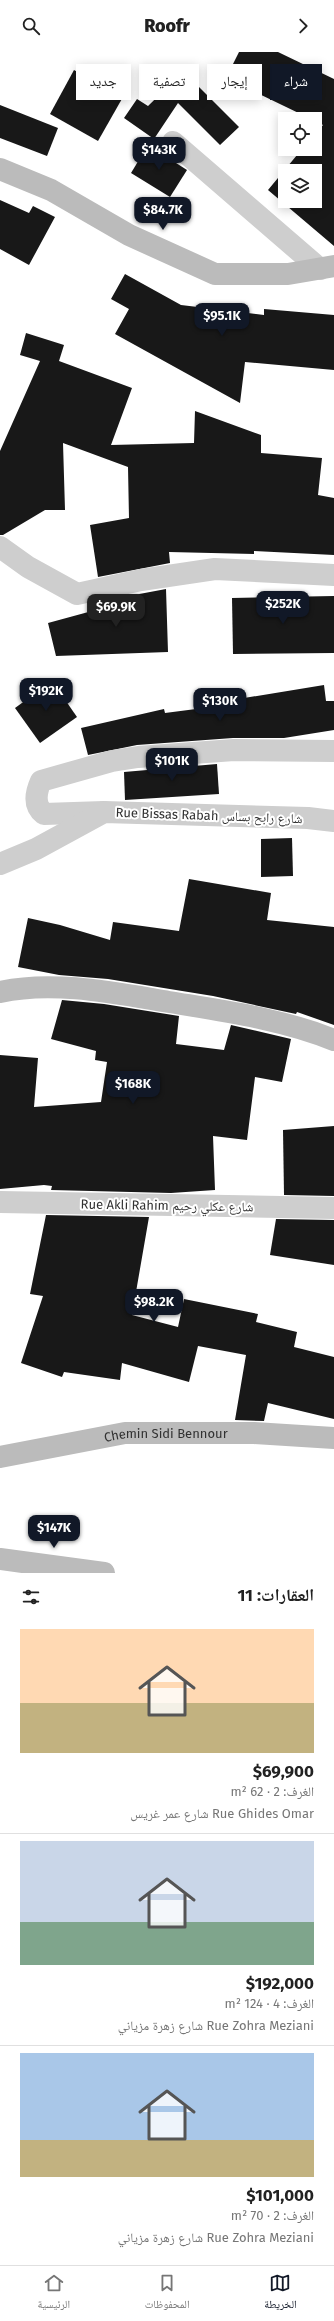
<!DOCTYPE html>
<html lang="ar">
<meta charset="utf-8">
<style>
:root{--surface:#fff;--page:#f2f2f2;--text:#222;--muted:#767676;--line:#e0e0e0;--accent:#111827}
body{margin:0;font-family:"Fira Sans","Noto Naskh Arabic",sans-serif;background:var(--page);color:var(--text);direction:rtl;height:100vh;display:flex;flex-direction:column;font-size:15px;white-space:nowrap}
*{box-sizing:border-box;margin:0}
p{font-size:13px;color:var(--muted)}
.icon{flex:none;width:22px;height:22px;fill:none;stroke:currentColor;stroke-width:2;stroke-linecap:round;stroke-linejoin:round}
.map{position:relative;height:1521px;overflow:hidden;direction:ltr}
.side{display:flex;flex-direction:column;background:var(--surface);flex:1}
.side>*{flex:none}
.top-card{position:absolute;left:12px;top:12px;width:310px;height:36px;direction:rtl;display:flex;gap:8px}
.tools{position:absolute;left:278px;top:60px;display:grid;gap:8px}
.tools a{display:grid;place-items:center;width:44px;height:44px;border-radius:0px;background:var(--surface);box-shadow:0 2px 10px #0003;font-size:20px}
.price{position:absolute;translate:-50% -34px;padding:0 9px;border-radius:8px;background:var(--accent);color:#fff;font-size:13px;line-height:26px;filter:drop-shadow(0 1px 2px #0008)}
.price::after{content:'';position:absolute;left:50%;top:24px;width:12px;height:9px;margin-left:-6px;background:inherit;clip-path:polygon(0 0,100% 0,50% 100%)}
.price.active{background:#222;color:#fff}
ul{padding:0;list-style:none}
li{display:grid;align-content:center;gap:8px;height:212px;padding:0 20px}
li+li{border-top:1px solid var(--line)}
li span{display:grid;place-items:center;height:124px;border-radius:0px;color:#555}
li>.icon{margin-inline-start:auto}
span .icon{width:72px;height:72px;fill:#fffc;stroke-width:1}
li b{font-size:17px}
h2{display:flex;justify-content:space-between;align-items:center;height:48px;padding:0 20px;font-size:17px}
.chip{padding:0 14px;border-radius:0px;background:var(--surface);box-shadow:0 2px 10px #0003;font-size:14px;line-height:36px}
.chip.active{background:var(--accent);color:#fff}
header{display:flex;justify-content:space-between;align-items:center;height:52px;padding:0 20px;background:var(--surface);font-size:18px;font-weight:800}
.tab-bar{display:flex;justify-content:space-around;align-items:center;height:56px;border-top:1px solid var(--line);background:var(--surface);font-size:11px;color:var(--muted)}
.tab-bar a{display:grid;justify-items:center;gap:2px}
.tab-bar .active{color:var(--accent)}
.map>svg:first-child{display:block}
.building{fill:#181818;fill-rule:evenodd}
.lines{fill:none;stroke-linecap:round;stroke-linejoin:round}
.street{stroke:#cecece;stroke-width:22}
.secondary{stroke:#bbb;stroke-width:22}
.labels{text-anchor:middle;stroke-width:4;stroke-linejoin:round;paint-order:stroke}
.street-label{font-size:13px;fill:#313131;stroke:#fff}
</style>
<header><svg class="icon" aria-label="forward" viewBox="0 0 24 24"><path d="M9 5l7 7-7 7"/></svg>Roofr<svg class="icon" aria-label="search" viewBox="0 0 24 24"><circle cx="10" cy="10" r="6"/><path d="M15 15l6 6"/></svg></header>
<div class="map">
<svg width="334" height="1521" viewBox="0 0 334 1521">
<rect width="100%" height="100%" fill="#fff"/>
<g class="building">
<path d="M239,0H278L334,27V194L268,138L302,97H315V82L323,73L315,69V67H311L226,26ZM285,119H315V149H285Z"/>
<path d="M191,12L199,19L193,29L239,75L220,93L178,51L154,87L124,66L137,47L148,54Z"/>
<path d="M74,18L123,45L98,89L50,62Z"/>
<path d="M0,53L58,76L47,104L0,86Z"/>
<path d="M148,93L187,118L170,145L131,121Z"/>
<path d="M0,148L29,161L33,154L55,165L29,213L0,197Z"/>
<path d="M125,222L181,253L264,263V257L334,263V318L245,310L240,351L115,282L129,257L111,247Z"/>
<path d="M26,281L64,293L59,309L132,336L111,393L194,391L195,359L261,383V401L322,406L318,443L334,446V503L254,499V502L169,500L170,511L98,525L90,473L129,466L128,415L63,391L65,458H45L3,483H0V399L40,309L20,303Z"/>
<path d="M166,537L168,600L56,604L48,571L103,556L102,549Z"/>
<path d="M334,544V601L233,602L232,546Z"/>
<path d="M52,629L77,665L40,691L15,656Z"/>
<path d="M324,633L326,649H334V678L284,686H233L137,693L88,703L81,676L164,657L165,661L227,653L226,649Z"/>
<path d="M217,712L219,742L125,748L124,720Z"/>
<path d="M292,786L293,824L261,825V787Z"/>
<path d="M189,827L271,841L267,868L334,875V973L297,960L296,962L213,944L108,927L59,923L18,915L28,866L60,873L110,888L113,870L179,879Z"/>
<path d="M62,948L104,952L179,964L176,992L224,998L231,973L291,987L282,1030L255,1025L247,1088L213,1084L215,1138L171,1141L51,1138L52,1134L44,1133L0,1137V1003L38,1006L34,1055L101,1050L107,1010L95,1008L96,999L51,987Z"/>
<path d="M334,1074V1144L284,1143L283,1078Z"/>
<path d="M46,1163L149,1165L132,1263L178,1275L184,1247L258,1262L256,1270L297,1280L294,1295L334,1305V1367L268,1351L264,1369L235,1368L246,1303L198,1294L189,1330L122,1311L120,1328L64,1320L62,1325L21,1311L43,1244L30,1242Z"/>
<path d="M276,1167L334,1168V1213L270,1203Z"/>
</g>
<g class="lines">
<g class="street">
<path d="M173,90L320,217"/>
<path d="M0,495L28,515L77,542L141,528L215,517L334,523"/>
<path d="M104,760L44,762C33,753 36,740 41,729L112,709L138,705L234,698L334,699"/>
<path d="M0,812L36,797L104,760L308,766L334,769"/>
<path d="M0,1150L334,1156"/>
</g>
<g class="secondary">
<path d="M0,117L51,138L129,183L215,222H288L334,214"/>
<path d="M0,940C53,928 115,941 169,950C223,959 283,967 334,988"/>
<path id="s1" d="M0,1405L125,1381H254L334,1386"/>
<path d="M0,1507L104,1521"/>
</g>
</g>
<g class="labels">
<g class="street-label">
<text transform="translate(209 763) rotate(2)" y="5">Rue Bissas Rabah شارع رابح بساس</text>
<text transform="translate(167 1153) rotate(1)" y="5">Rue Akli Rahim شارع عكلي رحيم</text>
<text dy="5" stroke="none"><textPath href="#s1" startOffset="168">Chemin Sidi Bennour</textPath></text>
</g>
</g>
</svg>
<div class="tools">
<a><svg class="icon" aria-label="locate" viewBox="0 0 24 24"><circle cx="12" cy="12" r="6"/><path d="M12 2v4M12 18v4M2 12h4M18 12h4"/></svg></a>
<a><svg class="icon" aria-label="layers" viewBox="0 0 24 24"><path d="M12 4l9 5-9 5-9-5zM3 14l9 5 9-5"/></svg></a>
</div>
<b class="price" style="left:159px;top:119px">$143K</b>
<b class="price" style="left:163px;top:179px">$84.7K</b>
<b class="price" style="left:222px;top:285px">$95.1K</b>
<b class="price" style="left:283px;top:573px">$252K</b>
<b class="price active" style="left:116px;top:576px">$69.9K</b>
<b class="price" style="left:46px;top:660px">$192K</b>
<b class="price" style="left:220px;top:670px">$130K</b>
<b class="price" style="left:172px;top:730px">$101K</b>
<b class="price" style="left:133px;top:1053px">$168K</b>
<b class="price" style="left:154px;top:1271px">$98.2K</b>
<b class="price" style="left:54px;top:1497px">$147K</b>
<div class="top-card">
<a class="chip active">شراء</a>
<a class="chip">إيجار</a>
<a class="chip">تصفية</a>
<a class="chip">جديد</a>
</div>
</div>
<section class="side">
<h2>العقارات: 11<svg class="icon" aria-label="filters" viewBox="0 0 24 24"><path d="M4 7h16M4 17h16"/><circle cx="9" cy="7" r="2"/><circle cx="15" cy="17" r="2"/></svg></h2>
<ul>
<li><span style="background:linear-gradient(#ffd9b3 60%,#c2b280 0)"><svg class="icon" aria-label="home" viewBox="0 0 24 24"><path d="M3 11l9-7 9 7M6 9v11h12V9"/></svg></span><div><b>$69,900</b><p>الغرف: 2 · 62 m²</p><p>Rue Ghides Omar شارع عمر غريس</p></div></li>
<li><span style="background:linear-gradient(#c9d6e8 65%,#7fa58c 0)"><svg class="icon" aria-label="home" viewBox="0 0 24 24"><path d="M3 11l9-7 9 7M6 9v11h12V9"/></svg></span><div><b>$192,000</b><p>الغرف: 4 · 124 m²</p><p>Rue Zohra Meziani شارع زهرة مزياني</p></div></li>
<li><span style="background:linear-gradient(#a9c7e8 70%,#c2b280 0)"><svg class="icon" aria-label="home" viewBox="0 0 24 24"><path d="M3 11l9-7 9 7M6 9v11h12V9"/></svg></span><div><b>$101,000</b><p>الغرف: 2 · 70 m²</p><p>Rue Zohra Meziani شارع زهرة مزياني</p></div></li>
</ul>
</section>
<nav class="tab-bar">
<a class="active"><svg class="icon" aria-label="map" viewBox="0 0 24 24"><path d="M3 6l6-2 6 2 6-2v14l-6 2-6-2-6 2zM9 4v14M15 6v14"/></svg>الخريطة</a>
<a><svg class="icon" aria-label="saved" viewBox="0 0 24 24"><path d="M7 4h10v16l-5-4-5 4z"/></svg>المحفوظات</a>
<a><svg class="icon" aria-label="home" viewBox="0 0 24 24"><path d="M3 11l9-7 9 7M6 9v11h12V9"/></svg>الرئيسية</a>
</nav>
